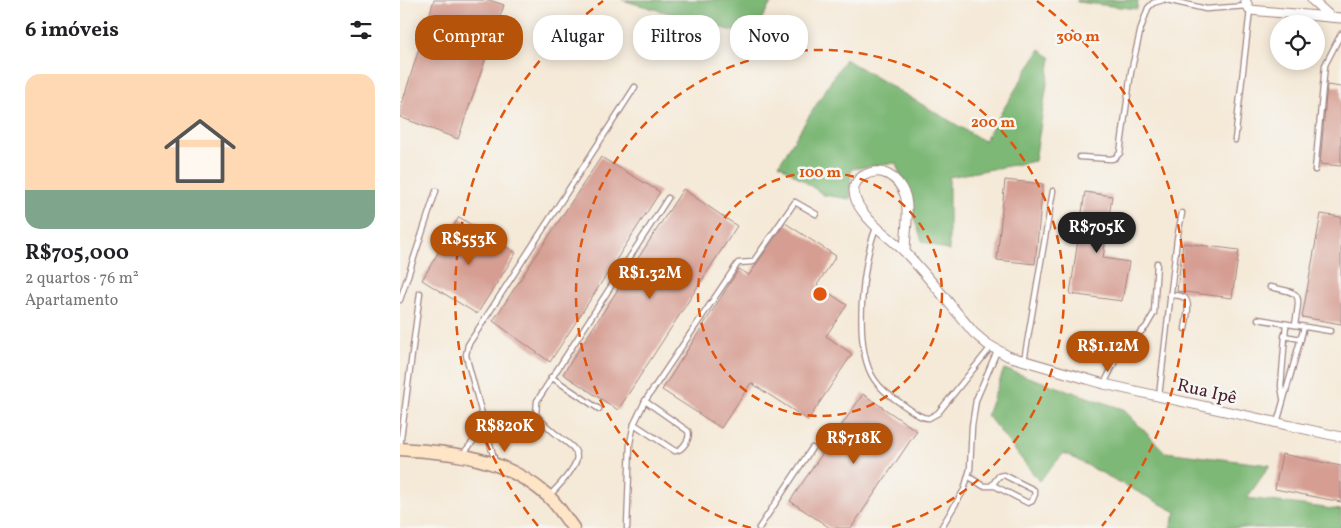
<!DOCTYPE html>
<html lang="pt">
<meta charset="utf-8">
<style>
:root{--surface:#fff;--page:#f6f6f6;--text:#202124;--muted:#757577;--line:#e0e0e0;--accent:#b45309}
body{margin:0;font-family:Vollkorn,serif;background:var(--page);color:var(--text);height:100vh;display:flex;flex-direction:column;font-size:19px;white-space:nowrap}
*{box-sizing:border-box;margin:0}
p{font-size:16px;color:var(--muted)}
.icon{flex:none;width:28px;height:28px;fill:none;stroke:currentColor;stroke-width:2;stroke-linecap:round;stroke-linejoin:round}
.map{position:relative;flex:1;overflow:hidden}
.details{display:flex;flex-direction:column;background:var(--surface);width:400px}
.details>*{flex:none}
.top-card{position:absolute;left:15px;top:15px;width:475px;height:45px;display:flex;gap:10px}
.buttons{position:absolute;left:870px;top:15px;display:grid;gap:10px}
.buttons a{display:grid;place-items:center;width:55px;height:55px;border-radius:50%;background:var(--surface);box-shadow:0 2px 12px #0003;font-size:25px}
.price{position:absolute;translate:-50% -42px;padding:0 11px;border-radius:18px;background:var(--accent);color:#fff;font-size:16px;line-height:32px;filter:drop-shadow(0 1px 2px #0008)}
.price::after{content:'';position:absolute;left:50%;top:30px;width:15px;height:11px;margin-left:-8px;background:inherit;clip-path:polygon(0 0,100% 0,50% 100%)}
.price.current{background:#222;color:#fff}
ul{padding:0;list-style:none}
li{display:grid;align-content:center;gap:10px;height:265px;padding:0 25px}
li+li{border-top:1px solid var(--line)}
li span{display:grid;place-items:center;height:155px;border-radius:15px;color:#555}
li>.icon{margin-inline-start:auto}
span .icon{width:90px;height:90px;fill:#fffc;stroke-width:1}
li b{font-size:21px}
h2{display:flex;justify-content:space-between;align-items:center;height:60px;padding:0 25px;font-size:21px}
.chip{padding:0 18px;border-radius:20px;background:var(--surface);box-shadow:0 2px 12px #0003;font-size:18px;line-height:45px}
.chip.current{background:var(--accent);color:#fff}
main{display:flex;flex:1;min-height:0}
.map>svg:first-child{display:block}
.forest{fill:#7db876;stroke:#646c50}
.building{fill:#d69e93}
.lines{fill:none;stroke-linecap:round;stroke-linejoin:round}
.lane-casing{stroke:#a08481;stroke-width:7}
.street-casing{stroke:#a08481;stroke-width:11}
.secondary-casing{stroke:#a08481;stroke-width:15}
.lane{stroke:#fff;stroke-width:4.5}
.street{stroke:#fff;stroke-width:9}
.secondary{stroke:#fde5c5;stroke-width:12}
.ring{fill:none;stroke:#e0560e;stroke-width:2.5;stroke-dasharray:9 6}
.labels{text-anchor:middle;stroke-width:5;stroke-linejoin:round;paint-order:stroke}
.street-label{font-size:18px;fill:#4a1f2b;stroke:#f6f6f2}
.centre{fill:#e0560e;stroke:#f6f6f2;stroke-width:2.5}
.ring-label{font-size:15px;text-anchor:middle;font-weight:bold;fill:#e0560e;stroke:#f6f6f2;stroke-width:5;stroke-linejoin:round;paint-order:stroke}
</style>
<main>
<section class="details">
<h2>6 imóveis<svg class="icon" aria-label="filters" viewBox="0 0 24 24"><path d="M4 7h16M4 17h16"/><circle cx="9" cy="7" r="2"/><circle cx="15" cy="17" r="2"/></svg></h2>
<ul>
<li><span style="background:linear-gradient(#ffd9b3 75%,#7fa58c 0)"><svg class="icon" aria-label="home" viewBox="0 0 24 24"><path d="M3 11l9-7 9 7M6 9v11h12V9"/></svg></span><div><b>R$705,000</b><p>2 quartos · 76 m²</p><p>Apartamento</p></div></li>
</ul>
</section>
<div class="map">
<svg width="941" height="528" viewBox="0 0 941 528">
<rect width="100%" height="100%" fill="#f6f6f2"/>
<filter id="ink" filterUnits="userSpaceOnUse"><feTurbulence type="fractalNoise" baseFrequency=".02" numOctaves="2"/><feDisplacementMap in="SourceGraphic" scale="10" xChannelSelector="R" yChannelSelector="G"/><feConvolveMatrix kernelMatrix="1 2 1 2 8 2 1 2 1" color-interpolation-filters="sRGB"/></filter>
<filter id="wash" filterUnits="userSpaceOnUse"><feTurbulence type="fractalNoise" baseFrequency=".0096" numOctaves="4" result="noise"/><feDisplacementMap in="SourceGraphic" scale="20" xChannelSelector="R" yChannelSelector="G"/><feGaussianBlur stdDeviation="1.12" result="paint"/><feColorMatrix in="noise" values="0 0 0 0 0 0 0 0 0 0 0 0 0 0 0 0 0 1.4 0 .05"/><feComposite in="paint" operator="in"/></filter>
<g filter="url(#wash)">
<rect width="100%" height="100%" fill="#f5e9d7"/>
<g class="forest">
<path d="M222,0H373L351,36Z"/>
<path d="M677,0H738L737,9L677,2Z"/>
<path d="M640,49L651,58L635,161L549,177V251L522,241L496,163L451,169L450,199L424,195L379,164L445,59L584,141Z"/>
<path d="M604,369L723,409L765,452L870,465L847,498L941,510V528H770L776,512L664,453L639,481L587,415Z"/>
</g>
<g id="blocks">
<g class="building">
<path d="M34,0H89L104,5L58,139L0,117V110Z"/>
<path d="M927,85L941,87V166L920,164Z"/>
<path d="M201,157L260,192L150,362L93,321Z"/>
<path d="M605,180L643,184L635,264L597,260Z"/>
<path d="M283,189L337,226L218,410L163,374Z"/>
<path d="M685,192L712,196L703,258L729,262L722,301L670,294Z"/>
<path d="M921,214L941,217V324L902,317Z"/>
<path d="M59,217L116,253L77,314L22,280Z"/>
<path d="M385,223L436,256L417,285L447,305L426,336L452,354L408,420L351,383L321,428L262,390L339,269L349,275Z"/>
<path d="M783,243L839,250L832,298L777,291Z"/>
<path d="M463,394L517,431L451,528H430L390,501Z"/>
<path d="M882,454L941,466V502L875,489Z"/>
</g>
</g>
</g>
<g filter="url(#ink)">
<use href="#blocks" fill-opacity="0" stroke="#a08481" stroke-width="1"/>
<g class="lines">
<defs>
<g id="lane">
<path d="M767,0L806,9L847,6"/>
<path d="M835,140L850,10"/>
<path d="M680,157L711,159L715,158L720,153L731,72L741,28L748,8L753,3L763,0"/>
<path d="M915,170L925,65L941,34"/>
<path d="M476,228C462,262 453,347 474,379C481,390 491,397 502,404C510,409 520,419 529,418L538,413L591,347"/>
<path d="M870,287C903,294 900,292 895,325"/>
<path d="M770,295C774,295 779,295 783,297C792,300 786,321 785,329"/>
<path d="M0,300L36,191"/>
<path d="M858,319L930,331"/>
<path d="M884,336L901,339"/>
<path d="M624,361L653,191"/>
<path d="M151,377L199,409"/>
<path d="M704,384L719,353L746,327L754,313L757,263"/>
<path d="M759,396L777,239L782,213"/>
<path d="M883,398L881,386L886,324"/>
<path d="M877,423L904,327"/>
<path d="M234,424L275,451C283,450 291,438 288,431L245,401"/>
<path d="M0,446L20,293"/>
<path d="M62,455L85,427"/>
<path d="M95,462L68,363L66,355L68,345L235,87"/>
<path d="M568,476L583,486H595L628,503L632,501L635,494L634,490L604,475L599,476L592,485"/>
<path d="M150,495C203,441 166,454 136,414L137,401L268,198"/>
<path d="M227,528L230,443L234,424L245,401L338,263L353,262L395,202L416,214"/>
<path d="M359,528L412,448"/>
<path d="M541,528L564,490L570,469L572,426L576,400L597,351"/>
</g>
<g id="street">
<path d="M845,0L850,10L941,18"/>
<path d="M912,0L931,17"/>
<path d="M505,252C505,236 510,210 505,195C498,177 481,165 463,176C459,178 455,183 454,188C453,196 458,206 463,212C474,228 491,238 505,252C529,277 551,306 574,333L587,344L608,356L704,384L941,437"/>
</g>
<path id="secondary" d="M0,449C56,453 103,457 147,495C157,504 165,517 173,528"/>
</defs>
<use href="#lane" class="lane-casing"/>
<use href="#street" class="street-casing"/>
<use href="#secondary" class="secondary-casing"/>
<use href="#lane" class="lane"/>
<use href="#street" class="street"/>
<use href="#secondary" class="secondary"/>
</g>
</g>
<g class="ring">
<circle cx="420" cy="294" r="122"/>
<path d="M351 528A244 244 0 1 1 489 528"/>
<path d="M138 526A365 365 0 0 1 203 1M637 1A365 365 0 0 1 702 526"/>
</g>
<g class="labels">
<g class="street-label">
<text transform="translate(807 391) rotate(13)" y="6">Rua Ipê</text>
</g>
</g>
<circle cx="420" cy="294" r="8" class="centre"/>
<g class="ring-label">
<text x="678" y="41">300 m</text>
<text x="593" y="127">200 m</text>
<text x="420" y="177">100 m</text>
</g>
</svg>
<div class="buttons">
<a><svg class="icon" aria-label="locate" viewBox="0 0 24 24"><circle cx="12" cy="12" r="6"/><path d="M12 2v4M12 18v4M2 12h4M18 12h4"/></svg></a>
</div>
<b class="price current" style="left:697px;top:254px">R$705K</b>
<b class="price" style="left:69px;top:266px">R$553K</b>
<b class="price" style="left:250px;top:300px">R$1.32M</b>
<b class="price" style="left:708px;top:373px">R$1.12M</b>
<b class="price" style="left:105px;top:453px">R$820K</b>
<b class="price" style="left:454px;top:465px">R$718K</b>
<div class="top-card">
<a class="chip current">Comprar</a>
<a class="chip">Alugar</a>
<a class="chip">Filtros</a>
<a class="chip">Novo</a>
</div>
</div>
</main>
